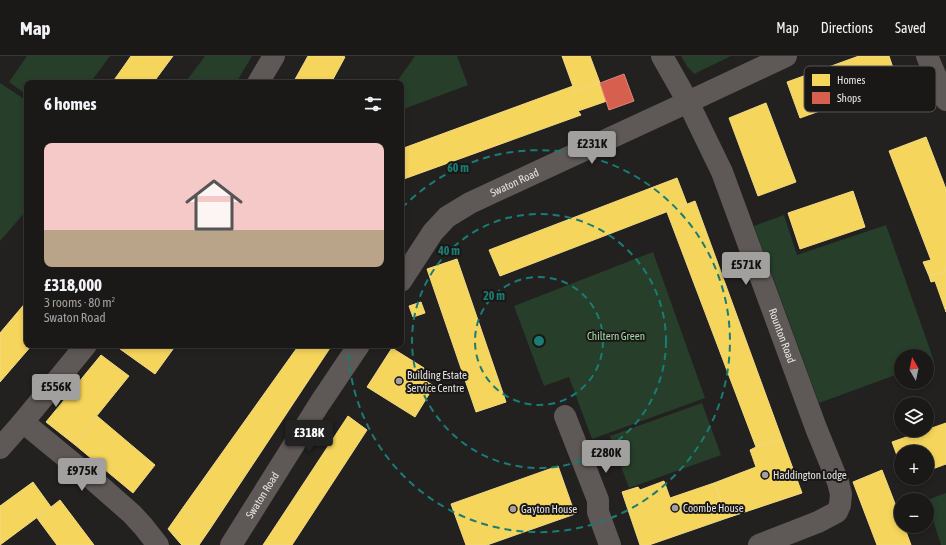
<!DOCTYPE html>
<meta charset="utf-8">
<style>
:root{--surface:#1a1918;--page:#232221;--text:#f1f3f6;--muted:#9fa0a2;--line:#383837;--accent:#a1a09e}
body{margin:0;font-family:"Asap Condensed",sans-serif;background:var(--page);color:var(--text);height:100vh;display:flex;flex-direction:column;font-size:15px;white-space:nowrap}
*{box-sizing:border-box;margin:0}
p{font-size:13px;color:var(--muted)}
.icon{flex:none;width:22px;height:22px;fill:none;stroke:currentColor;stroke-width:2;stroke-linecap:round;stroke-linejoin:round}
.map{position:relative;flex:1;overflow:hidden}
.panel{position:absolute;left:24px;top:24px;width:380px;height:268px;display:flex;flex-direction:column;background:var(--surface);border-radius:8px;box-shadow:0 2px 6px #0003,0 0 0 1px var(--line)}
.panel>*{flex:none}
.needle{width:26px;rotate:351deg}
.buttons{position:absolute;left:894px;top:293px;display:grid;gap:8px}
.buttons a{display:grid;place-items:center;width:40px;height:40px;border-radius:50%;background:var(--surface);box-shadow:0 2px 6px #0003,0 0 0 1px var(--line);font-size:20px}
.price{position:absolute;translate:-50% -34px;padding:0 9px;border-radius:4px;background:var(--accent);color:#111;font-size:13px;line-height:26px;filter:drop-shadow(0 1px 2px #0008)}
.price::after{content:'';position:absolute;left:50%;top:24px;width:12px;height:9px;margin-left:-6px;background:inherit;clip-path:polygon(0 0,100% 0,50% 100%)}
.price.selected{background:#222;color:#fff}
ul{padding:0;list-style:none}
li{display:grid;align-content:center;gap:8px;height:212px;padding:0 20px}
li+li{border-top:1px solid var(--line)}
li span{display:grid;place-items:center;height:124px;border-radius:8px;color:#555}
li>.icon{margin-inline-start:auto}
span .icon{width:72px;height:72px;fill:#fffc;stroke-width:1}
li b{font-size:17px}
h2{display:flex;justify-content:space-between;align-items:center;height:48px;padding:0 20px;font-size:17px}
header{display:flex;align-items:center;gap:24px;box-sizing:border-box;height:56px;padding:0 20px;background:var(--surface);border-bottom:1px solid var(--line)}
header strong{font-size:19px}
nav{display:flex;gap:22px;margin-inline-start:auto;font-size:14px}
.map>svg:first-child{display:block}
.green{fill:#263e2a}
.homes{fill:#f6d55c;stroke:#f1da84}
.shops{fill:#d6604d;stroke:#da887a}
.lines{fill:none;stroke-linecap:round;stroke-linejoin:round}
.minor{stroke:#5e5857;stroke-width:22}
.tertiary{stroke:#5e5857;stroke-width:22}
.ring{fill:none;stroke:#1a7c74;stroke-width:2;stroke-dasharray:7 5}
.poi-dot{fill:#a1a09e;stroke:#1a1816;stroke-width:1.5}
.labels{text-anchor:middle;stroke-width:4;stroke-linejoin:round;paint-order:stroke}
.street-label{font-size:11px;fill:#e5e4e2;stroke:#1a1816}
.park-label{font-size:11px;fill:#a4daaa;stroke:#1a1816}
.poi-label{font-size:11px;fill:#e5e4e2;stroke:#1a1816;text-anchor:start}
.key{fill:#1a1816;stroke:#575553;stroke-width:1}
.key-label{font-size:11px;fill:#e5e4e2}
.centre{fill:#1a7c74;stroke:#1a1816;stroke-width:2}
.ring-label{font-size:12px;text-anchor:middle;font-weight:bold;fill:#1a7c74;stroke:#1a1816;stroke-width:4;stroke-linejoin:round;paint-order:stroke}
</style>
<header>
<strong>Map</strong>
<nav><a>Map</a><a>Directions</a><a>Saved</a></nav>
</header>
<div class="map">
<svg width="946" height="489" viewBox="0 0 946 489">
<rect width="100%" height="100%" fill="#222120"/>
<g class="green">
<path d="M27,0H110L90,27H27V39L9,26Z"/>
<path d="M205,0H252L236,27H185Z"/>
<path d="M415,0H457L468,29L401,54V27H396Z"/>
<path d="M681,0H731L694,18L687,10Z"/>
<path d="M0,27L27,45V146L26,155L0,185Z"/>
<path d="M784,159L797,199L886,169L934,305L927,308V300H901V317L819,347L754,170Z"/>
<path d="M653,196L705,342L592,383L569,321L544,330L514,250Z"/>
<path d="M702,347L721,399L629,432L610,380Z"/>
<path d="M946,437V489H941L927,444Z"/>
</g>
<g class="homes">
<path d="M131,0H173L153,27H112Z"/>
<path d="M308,0H343L345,1L331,27H293Z"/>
<path d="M562,0H590L600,27L575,36Z"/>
<path d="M859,0H889L898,27L800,62L787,26Z"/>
<path d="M600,27L607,45L578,55L581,59L401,124V93L573,30L575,36Z"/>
<path d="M766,47L796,126L758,140L729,62Z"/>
<path d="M926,81L946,133V215L929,220L923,206L931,204L889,95Z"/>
<path d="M677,122L687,148L500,220L489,194Z"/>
<path d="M853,135L865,171L800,193L788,157Z"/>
<path d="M695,145L782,383L756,391L667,156Z"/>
<path d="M457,203L506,346L476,356L427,213Z"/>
<path d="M946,215V256L935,225L931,226L929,220Z"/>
<path d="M27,245V289H32L0,326V277Z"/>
<path d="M421,246L425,257L413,261L409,250Z"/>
<path d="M123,289H176L155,318L120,293Z"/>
<path d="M299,289H332L210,473L182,453Z"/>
<path d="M392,292L424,312L419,321L434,330L415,361L367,331Z"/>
<path d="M101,299L129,320L74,388L46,366Z"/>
<path d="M97,360L155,409L133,437L74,388Z"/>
<path d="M348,360L367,374L292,489H263Z"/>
<path d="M946,367V408L927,415V396H901V404L899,405L892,386Z"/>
<path d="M782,383L802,437L727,462L714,427L756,411L750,394L756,391Z"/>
<path d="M558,410L575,458L487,489H466L451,448Z"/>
<path d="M882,414L901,463V470H904L911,489H877L853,426Z"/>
<path d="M664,425L670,442L714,427L727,462L649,489H640L622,436L638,431L640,434Z"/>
<path d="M33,426L51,451L0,489V450Z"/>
<path d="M60,444L94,489H57L37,462Z"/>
<path d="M182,453L210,473L199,489H182L180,487L168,473Z"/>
</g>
<path class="shops" d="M624,18L634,45L609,54L600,27Z"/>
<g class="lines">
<g class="minor">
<path id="s1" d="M662,0L688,46L722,116L816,372L838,426L841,438L840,449L837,456L818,466L759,489"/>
<path d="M258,27L274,0"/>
<path id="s2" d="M401,225L433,176L447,161L470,147L688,46L786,0"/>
<path d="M565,360L598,444V456L610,489"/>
<path d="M23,366L91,422L132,458L143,470L158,489"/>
<path d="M0,392L23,366L86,289"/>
<path id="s3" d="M231,489L320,347L359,289"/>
</g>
<path class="tertiary" d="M927,0L946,44"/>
</g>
<g class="ring">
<circle cx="539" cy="285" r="64"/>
<circle cx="539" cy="285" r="127"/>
<path d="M402 152A191 191 0 1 1 348 290"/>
</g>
<g class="poi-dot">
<circle cx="399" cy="325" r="4"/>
<circle cx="765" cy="419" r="4"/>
<circle cx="675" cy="452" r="4"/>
<circle cx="513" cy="453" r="4"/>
</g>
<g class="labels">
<g class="street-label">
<text dy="4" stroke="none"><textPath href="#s2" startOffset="155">Swaton Road</textPath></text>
<text dy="4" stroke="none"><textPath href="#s1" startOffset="305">Rounton Road</textPath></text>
<text dy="4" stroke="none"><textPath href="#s3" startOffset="59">Swaton Road</textPath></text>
</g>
<g class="park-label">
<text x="616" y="284">Chiltern Green</text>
</g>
<g class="poi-label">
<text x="407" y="323">Building Estate<tspan x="407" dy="13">Service Centre</tspan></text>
<text x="773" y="423">Haddington Lodge</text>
<text x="683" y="456">Coombe House</text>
<text x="521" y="457">Gayton House</text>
</g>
</g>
<rect x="804" y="10" width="132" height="46" rx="6" class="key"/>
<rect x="812" y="18" width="18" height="12" fill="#f6d55c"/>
<rect x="812" y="36" width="18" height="12" fill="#d6604d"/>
<g class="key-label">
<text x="837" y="28">Homes</text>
<text x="837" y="46">Shops</text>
</g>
<circle cx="539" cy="285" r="6" class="centre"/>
<g class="ring-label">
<text x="458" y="116">60 m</text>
<text x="449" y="199">40 m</text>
<text x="494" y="244">20 m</text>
</g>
</svg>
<div class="buttons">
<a><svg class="needle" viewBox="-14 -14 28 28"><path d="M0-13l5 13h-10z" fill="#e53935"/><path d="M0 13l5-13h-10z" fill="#9fa0a2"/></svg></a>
<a><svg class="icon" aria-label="layers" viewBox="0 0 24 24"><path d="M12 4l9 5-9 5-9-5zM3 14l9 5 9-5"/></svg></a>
<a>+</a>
<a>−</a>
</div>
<b class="price" style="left:592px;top:109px">£231K</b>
<b class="price" style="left:746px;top:230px">£571K</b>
<b class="price" style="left:56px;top:352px">£556K</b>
<b class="price selected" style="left:309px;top:398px">£318K</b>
<b class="price" style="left:606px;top:418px">£280K</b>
<b class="price" style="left:82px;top:436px">£975K</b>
<section class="panel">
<h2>6 homes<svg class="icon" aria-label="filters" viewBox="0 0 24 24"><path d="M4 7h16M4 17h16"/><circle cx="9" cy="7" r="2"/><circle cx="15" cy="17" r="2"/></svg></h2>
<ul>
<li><span style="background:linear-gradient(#f6c9c9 70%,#b9a48a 0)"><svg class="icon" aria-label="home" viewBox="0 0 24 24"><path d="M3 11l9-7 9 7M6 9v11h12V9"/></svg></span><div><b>£318,000</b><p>3 rooms · 80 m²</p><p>Swaton Road</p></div></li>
</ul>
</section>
</div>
